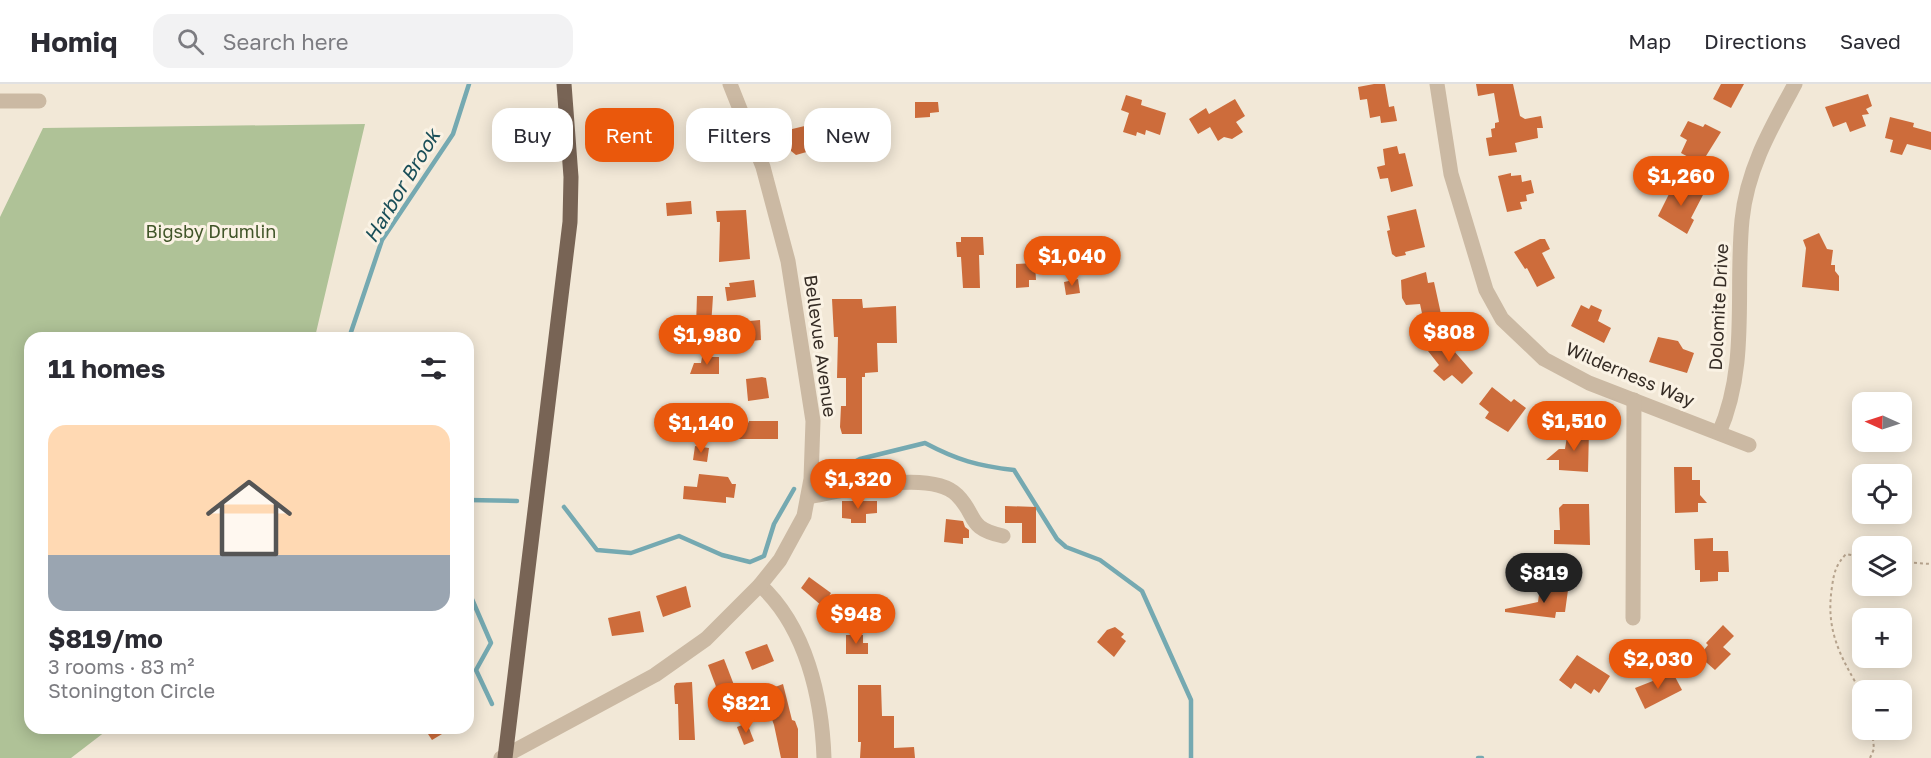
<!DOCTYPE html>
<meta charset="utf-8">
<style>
:root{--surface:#fff;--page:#f2f2f3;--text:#2b2b33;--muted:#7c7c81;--line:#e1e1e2;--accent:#ea580c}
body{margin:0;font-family:"Golos Text",sans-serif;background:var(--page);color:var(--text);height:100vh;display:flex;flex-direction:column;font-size:22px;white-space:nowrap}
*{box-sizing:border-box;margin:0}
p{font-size:20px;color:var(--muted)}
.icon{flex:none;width:33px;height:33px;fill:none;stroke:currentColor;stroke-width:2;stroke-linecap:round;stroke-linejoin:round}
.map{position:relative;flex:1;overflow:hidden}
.drawer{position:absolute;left:24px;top:248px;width:450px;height:402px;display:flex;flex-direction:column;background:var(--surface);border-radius:18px;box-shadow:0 3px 15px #0003}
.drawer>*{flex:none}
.top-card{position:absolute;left:492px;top:24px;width:570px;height:54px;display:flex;gap:12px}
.needle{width:39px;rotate:273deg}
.tools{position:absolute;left:1852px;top:308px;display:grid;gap:12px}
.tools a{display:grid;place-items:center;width:60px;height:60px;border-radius:12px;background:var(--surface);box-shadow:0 3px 15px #0003;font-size:30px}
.price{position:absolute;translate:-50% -51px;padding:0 14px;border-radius:21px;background:var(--accent);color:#fff;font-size:20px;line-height:39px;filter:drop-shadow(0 2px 3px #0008)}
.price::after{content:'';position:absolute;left:50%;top:36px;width:18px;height:14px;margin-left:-9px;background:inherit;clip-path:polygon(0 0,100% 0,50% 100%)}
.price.current{background:#222;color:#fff}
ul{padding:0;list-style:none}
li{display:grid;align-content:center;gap:12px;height:318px;padding:0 24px}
li span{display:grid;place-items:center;height:186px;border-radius:18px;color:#555}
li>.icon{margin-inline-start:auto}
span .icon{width:108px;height:108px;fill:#fffc;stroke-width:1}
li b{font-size:26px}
h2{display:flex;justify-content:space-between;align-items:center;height:72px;padding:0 24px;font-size:26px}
.tag{padding:0 21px;border-radius:18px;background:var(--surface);box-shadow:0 3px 15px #0003;font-size:21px;line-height:54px}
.tag.current{background:var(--accent);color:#fff}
header{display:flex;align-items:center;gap:36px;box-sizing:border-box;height:84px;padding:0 30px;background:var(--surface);border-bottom:2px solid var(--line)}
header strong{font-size:28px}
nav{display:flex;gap:33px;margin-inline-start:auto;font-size:21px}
.search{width:420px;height:54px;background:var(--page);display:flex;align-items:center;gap:15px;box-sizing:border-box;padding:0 21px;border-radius:18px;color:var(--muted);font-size:22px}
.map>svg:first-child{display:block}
.green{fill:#afc297}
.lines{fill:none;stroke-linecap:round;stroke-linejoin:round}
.stream{stroke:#75a9b1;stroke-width:4.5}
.building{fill:#cd6c3b}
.path{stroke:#b6a38d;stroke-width:2;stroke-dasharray:3 3;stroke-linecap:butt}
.minor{stroke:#cbb9a3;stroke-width:15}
.major{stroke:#786455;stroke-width:15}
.labels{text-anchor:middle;stroke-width:6;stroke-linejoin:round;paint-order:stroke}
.park-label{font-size:18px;fill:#405528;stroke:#faf2e4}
.street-label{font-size:18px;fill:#352c25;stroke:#faf2e4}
.water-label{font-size:20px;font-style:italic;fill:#194e58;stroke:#faf2e4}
</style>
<header>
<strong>Homiq</strong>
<div class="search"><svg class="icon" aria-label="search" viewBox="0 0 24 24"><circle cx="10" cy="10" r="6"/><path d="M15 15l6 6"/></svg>Search here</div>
<nav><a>Map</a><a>Directions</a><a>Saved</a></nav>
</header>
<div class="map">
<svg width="1931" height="674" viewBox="0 0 1931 674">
<rect width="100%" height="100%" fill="#f2e8d7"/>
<path class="green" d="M365,40L315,253L30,254V644H110L71,674H0V133L43,44Z"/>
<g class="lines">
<g class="stream">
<path d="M349,254L382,156L453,50L469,0"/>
<path d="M822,395L860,375L925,359C957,376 978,382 1014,386L1057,455L1066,463L1100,476L1142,507L1191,616V674"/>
<path d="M468,416L517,417"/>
<path d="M564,423L597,466L631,469L679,452L722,471L750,478L764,472L774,440L794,405"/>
<path d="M468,506L491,559L476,586L492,620"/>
<path d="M1478,674H1482"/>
</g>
</g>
<g class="building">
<path d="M1374,0H1385L1389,23L1394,22L1397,37L1381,39L1380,32L1370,34L1367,15L1360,16L1358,3Z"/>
<path d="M1476,0H1513L1520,32L1525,35L1541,32L1543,44H1537L1538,54L1515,59L1517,68L1489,72L1486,54L1492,53L1491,45L1495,44V39L1499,38L1494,9L1478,12Z"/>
<path d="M1721,0H1744L1731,24L1713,15Z"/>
<path d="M1868,10L1872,22L1866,25L1869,30L1862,31L1866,42L1850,48L1846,38L1833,43L1825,23Z"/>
<path d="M1126,11L1142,16L1141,21L1166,29L1160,51L1146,46L1145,51L1137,48L1136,52L1123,48L1129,29L1121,26Z"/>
<path d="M1235,15L1245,32L1236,38L1243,48L1232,55L1224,53L1218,57L1210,43L1198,50L1189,35L1206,24L1209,30Z"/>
<path d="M915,18H938L939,28L930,29V33L915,34Z"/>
<path d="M1890,33L1914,39L1913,43L1931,48V66L1907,60L1902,71L1890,68L1893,56L1885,54Z"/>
<path d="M1688,37L1703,43L1705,40L1721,48L1701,80L1681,69L1687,56L1680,52Z"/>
<path d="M813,40L817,65L796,71L791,67L788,46Z"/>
<path d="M1397,62L1399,70L1405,69L1413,102L1391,108L1388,94L1380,95L1377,83L1385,81L1383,65Z"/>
<path d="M1511,89V92L1521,91L1522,98L1531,96L1534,109L1526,111L1527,117L1520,118L1522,125L1507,128L1498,92Z"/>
<path d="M1682,98L1704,109L1691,134L1694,136L1687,150L1658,132L1672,104L1677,107Z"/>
<path d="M691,117L692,130L667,132L666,119Z"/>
<path d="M1416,125L1425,163L1405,168L1406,171L1396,173L1392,170L1387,147L1390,146L1387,132Z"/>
<path d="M746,126L750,175L719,178L720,138H717L716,127Z"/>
<path d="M1819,149L1827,165L1833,166L1831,181H1835V187L1839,192V207L1802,203L1806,164L1803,156Z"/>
<path d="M961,153H983L984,171H979L980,204H963L961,173H957L956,158H961Z"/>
<path d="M1540,155H1545L1550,165L1542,169L1555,194L1537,203L1527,184L1525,185L1514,168Z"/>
<path d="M1035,179L1036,196H1029V203L1016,204V180Z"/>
<path d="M1426,188L1428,199L1434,198L1441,230L1423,234L1420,220L1406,221L1402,214L1401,196Z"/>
<path d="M1078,195L1080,209L1066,211L1064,198Z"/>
<path d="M754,196L756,213L727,217L725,203H730L729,199Z"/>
<path d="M697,212H713L711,243L696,242Z"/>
<path d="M832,215H862L863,224L896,222L897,259H877L878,288L865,289V293H862V350H842L840,343L841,322H846V294H837L838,253H834Z"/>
<path d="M1581,221L1589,225L1591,221L1602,226L1598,237L1611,244L1604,259L1571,242Z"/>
<path d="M760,236L761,256L731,259L729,239Z"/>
<path d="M1658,253L1678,257L1683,265L1694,269L1687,289L1649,278Z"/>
<path d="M1439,256L1445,262L1448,260L1473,289L1462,300L1452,291L1444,297L1433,287L1439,281L1428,267Z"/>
<path d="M702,273H719V290H690L694,279H701Z"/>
<path d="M762,293L766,294L769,314L748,317L746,295Z"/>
<path d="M1492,303L1511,318L1514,315L1526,324L1508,348L1485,334L1489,328L1479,320Z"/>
<path d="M749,337H778V355H734L733,344H746Z"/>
<path d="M1568,346H1589L1588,388L1559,386V376H1546L1559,365H1565Z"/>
<path d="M695,362L709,364L707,378L693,376Z"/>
<path d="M1674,383H1692V396H1700V411L1707,419H1698V428L1675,429Z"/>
<path d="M699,390L728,393L732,400H736L734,414L726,413V419L683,415L684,402L697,403Z"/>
<path d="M842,417H877V429L866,430V439H851V435L842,434Z"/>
<path d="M1563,420H1589L1590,461L1554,460V446H1560L1559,424Z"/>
<path d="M1005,422L1036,423V459H1022V439H1005Z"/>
<path d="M946,435L963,437L965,443L969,446V454H963V460L944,458Z"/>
<path d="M1713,454V467H1728L1729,488H1718V497L1700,498V486H1695L1694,455Z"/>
<path d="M809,493L831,509L822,522L801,504Z"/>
<path d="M686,502L691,523L663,533L656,512Z"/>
<path d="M1540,503L1568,506L1565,528H1556L1555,534L1505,528V525L1538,518Z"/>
<path d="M640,527L644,548L612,552L608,534Z"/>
<path d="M1723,541L1734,552L1723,563L1731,570L1715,586L1699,572L1708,561L1706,559Z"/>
<path d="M1115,543L1124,550L1121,553L1126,557L1114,573L1097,558L1107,546Z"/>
<path d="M846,551H863V559H868V570H846Z"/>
<path d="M767,560L774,577L752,586L745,568Z"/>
<path d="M1577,571L1610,592L1599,609L1594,605L1591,610L1575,599L1571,605L1559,596Z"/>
<path d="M724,575L734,601L718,608L708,581Z"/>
<path d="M1673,589L1682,606L1645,625L1635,604Z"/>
<path d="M692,598L695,656H679L678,620H675L674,602L676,599Z"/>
<path d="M783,600L792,636L795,637L798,645V674H781L774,641L762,608Z"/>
<path d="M858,601H881L882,632H894V664L914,663L915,674H860L861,658H858Z"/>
<path d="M747,639L754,657L744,661L737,643Z"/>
<path d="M424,644H452L432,656Z"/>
</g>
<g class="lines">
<g class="path">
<path d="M1863,473L1846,470C1836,481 1834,488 1832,503C1825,547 1841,574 1863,611"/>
<path d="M1902,478L1931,480"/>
<path d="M1870,674L1874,665L1872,645"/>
</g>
<g class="minor">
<path d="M1437,0L1451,90L1486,206L1502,235L1544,275L1589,299L1749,361"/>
<path d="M0,17H39"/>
<path d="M1719,349C1749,281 1735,208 1742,136C1747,85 1771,44 1795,0"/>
<path d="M808,413C842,407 931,384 957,411C978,432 966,444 1003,452"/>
<path d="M760,501C806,543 822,614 824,674"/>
<path d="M1633,534L1634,316"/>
<path d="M501,674L655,591L706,555L760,501L780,476L804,432L811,395L813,337L788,177L763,83L730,0"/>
</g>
<path class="major" d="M505,674L570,138L571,93L564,0"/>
</g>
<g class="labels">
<g class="park-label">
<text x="211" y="154">Bigsby Drumlin</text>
</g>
<g class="street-label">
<text transform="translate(1719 223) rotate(-87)" y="6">Dolomite Drive</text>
<text transform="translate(820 262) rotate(82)" y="6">Bellevue Avenue</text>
<text transform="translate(1630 291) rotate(23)" y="6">Wilderness Way</text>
</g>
<g class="water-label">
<text transform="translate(402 102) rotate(-59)" y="7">Harbor Brook</text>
</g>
</g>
</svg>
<div class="tools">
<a><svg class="needle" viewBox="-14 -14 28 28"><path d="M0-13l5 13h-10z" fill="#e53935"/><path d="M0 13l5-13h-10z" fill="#7c7c81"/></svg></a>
<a><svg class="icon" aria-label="locate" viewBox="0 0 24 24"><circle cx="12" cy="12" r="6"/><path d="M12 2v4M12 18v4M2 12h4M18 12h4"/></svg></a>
<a><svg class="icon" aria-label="layers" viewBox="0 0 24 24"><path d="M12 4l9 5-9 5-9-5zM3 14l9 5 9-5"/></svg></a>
<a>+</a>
<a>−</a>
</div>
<b class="price" style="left:1681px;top:123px">$1,260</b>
<b class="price" style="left:1072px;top:203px">$1,040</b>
<b class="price" style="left:1449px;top:279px">$808</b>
<b class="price" style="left:707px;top:282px">$1,980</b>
<b class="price" style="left:1574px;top:368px">$1,510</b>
<b class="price" style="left:701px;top:370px">$1,140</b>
<b class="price" style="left:858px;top:426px">$1,320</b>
<b class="price current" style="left:1544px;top:520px">$819</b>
<b class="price" style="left:856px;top:561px">$948</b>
<b class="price" style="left:1658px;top:606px">$2,030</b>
<b class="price" style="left:746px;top:650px">$821</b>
<div class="top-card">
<a class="tag">Buy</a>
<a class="tag current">Rent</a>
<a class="tag">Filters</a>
<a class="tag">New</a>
</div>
<section class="drawer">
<h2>11 homes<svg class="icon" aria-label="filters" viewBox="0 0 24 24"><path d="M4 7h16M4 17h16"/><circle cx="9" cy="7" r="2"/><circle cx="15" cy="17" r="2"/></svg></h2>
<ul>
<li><span style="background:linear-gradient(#ffd9b3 70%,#9aa5b1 0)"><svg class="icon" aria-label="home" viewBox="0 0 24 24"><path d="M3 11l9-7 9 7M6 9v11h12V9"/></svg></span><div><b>$819/mo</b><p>3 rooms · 83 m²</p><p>Stonington Circle</p></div></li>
</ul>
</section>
</div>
